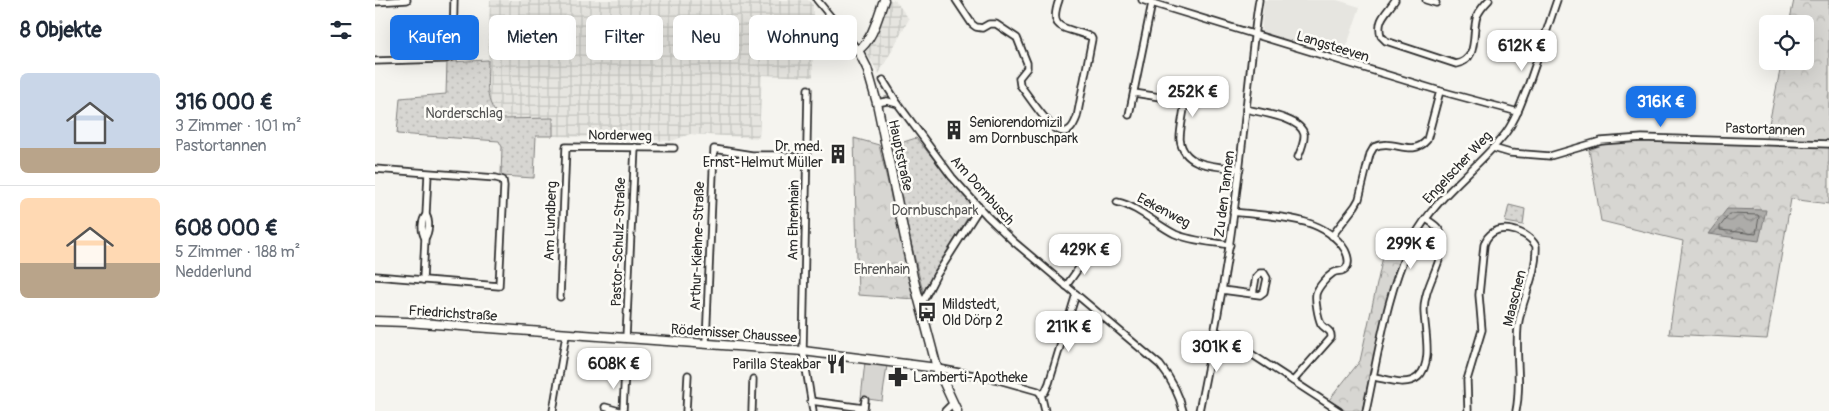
<!DOCTYPE html>
<html lang="de">
<meta charset="utf-8">
<style>
:root{--surface:#fff;--page:#f2f2f3;--text:#1f2937;--muted:#747a83;--line:#e0e1e3;--accent:#1a73e8}
body{margin:0;font-family:Pangolin,sans-serif;background:var(--page);color:var(--text);height:100vh;display:flex;flex-direction:column;font-size:19px;white-space:nowrap}
*{box-sizing:border-box;margin:0}
p{font-size:16px;color:var(--muted)}
.icon{flex:none;width:28px;height:28px;fill:none;stroke:currentColor;stroke-width:2;stroke-linecap:round;stroke-linejoin:round}
.map{position:relative;flex:1;overflow:hidden}
.side{display:flex;flex-direction:column;background:var(--surface);width:375px}
.side>*{flex:none}
.guide{position:absolute;left:15px;top:15px;width:475px;height:45px;display:flex;gap:10px}
.buttons{position:absolute;left:1384px;top:15px;display:grid;gap:10px}
.buttons a{display:grid;place-items:center;width:55px;height:55px;border-radius:8px;background:var(--surface);box-shadow:0 5px 20px #0002;font-size:25px}
.price{position:absolute;translate:-50% -42px;padding:0 11px;border-radius:10px;background:#fff;color:#222;font-size:16px;line-height:32px;filter:drop-shadow(0 1px 2px #0008)}
.price::after{content:'';position:absolute;left:50%;top:30px;width:15px;height:11px;margin-left:-8px;background:inherit;clip-path:polygon(0 0,100% 0,50% 100%)}
.price.current{background:var(--accent);color:#fff}
ul{padding:0;list-style:none}
li{display:flex;align-items:center;gap:15px;height:125px;padding:0 20px}
li+li{border-top:1px solid var(--line)}
li span{display:grid;place-items:center;flex:none;width:140px;height:100px;border-radius:8px;color:#555}
li>.icon{margin-inline-start:auto}
span .icon{width:60px;height:60px;fill:#fffc;stroke-width:1}
li b{font-size:21px}
h2{display:flex;justify-content:space-between;align-items:center;height:60px;padding:0 20px;font-size:21px}
.chip{padding:0 18px;border-radius:8px;background:var(--surface);box-shadow:0 5px 20px #0002;font-size:18px;line-height:45px}
.chip.current{background:var(--accent);color:#fff}
main{display:flex;flex:1;min-height:0}
.map>svg:first-child{display:block}
.built{fill:#e6e5e0}
.industrial{fill:url(#industrial-grid)}
.green{fill:#d7d6d2;stroke:#81807e}
.forest{fill:url(#forest-crowns);stroke:#81807e}
.park{fill:url(#park-dots);stroke:#81807e}
.water{fill:url(#water-waves);stroke:#797877}
.lines{fill:none;stroke-linecap:round;stroke-linejoin:round}
.shore{stroke:#5f5f5d;stroke-width:1}
.street-casing{stroke:#2b2b2b;stroke-width:9}
.secondary-casing{stroke:#2b2b2b;stroke-width:11}
.street{stroke:#fdfcf7;stroke-width:5.5}
.secondary{stroke:#fdfcf7;stroke-width:8}
.labels{text-anchor:middle;stroke-width:5;stroke-linejoin:round;paint-order:stroke}
.street-label{font-size:14px;fill:#2b2b2b;stroke:#fdfcf7}
.park-label{font-size:14px;fill:#565655;stroke:#fdfcf7}
.poi-label{font-size:14px;fill:#2b2b2b;stroke:#fdfcf7;text-anchor:start}
</style>
<main>
<section class="side">
<h2>8 Objekte<svg class="icon" aria-label="filters" viewBox="0 0 24 24"><path d="M4 7h16M4 17h16"/><circle cx="9" cy="7" r="2"/><circle cx="15" cy="17" r="2"/></svg></h2>
<ul>
<li><span style="background:linear-gradient(#c9d6e8 75%,#b9a48a 0)"><svg class="icon" aria-label="home" viewBox="0 0 24 24"><path d="M3 11l9-7 9 7M6 9v11h12V9"/></svg></span><div><b>316 000 €</b><p>3 Zimmer · 101 m²</p><p>Pastortannen</p></div></li>
<li><span style="background:linear-gradient(#ffd9b3 65%,#b9a48a 0)"><svg class="icon" aria-label="home" viewBox="0 0 24 24"><path d="M3 11l9-7 9 7M6 9v11h12V9"/></svg></span><div><b>608 000 €</b><p>5 Zimmer · 188 m²</p><p>Nedderlund</p></div></li>
</ul>
</section>
<div class="map">
<svg width="1454" height="411" viewBox="0 0 1454 411">
<defs>
<pattern id="industrial-grid" width="8" height="8" patternUnits="userSpaceOnUse" patternTransform="scale(1.25)"><rect width="8" height="8" fill="#e6e5e0"/><path d="M0 4h8M4 0v8" fill="none" stroke="#c5c5c0"/></pattern>
<pattern id="forest-crowns" width="20" height="18" patternUnits="userSpaceOnUse" patternTransform="scale(1.25)"><rect width="20" height="18" fill="#d7d6d2"/><path d="M2 6a3 3 0 1 1 6 0M12 15a3 3 0 1 1 6 0" fill="none" stroke="#b9b8b4"/></pattern>
<pattern id="park-dots" width="8" height="8" patternUnits="userSpaceOnUse" patternTransform="scale(1.25)"><rect width="8" height="8" fill="#d7d6d2"/><path d="M2 2h.1M6 6h.1" fill="none" stroke="#b9b8b4" stroke-width="1.8" stroke-linecap="round"/></pattern>
<pattern id="water-waves" width="16" height="10" patternUnits="userSpaceOnUse" patternTransform="scale(1.25)"><rect width="16" height="10" fill="#adaca9"/><path d="M0 5q4-4 8 0t8 0" fill="none" stroke="#8d8c8a"/></pattern>
</defs>
<rect width="100%" height="100%" fill="#f5f4ef"/>
<filter id="ink" filterUnits="userSpaceOnUse"><feTurbulence type="fractalNoise" baseFrequency=".02" numOctaves="2"/><feDisplacementMap in="SourceGraphic" scale="10" xChannelSelector="R" yChannelSelector="G"/><feConvolveMatrix kernelMatrix="1 2 1 2 8 2 1 2 1" color-interpolation-filters="sRGB"/></filter>
<g filter="url(#ink)">
<path class="built" d="M889,0H962L985,7L968,57L886,33Z"/>
<g class="industrial">
<path d="M115,0H433L438,5V77L387,75L384,138L315,134L297,141L178,136V118L127,119L119,112L114,102L113,60Z"/>
<path d="M509,0H520L534,19L504,74L488,47Z"/>
</g>
<path class="green" d="M490,362L512,365L507,401L486,398Z"/>
<g class="forest">
<path d="M1419,0H1454V204L1416,199L1392,339L1294,334L1308,241L1226,221L1214,150L1227,145L1263,140L1390,143L1407,61H1430V24H1414Z"/>
<path d="M479,138L504,145L540,299L483,295Z"/>
<path d="M1011,243L1029,252L1015,289L987,411H971L954,400L985,361Z"/>
</g>
<g class="park">
<path d="M113,60C113,83 108,103 127,119L178,118V136H161L159,178L126,176L127,147L124,141L22,134L25,98L71,94L72,62Z"/>
<path d="M541,138L599,207L548,292L513,147Z"/>
<path d="M1134,205L1150,209L1148,225L1130,222Z"/>
</g>
<path class="water" d="M1352,209L1391,210L1384,241L1333,234Z"/>
<g class="lines">
<path class="shore" d="M1355,214L1383,215L1384,217L1381,234L1345,230V227Z"/>
<defs>
<g id="street">
<path d="M442,0L483,50"/>
<path d="M581,0L597,24L601,27L607,28L614,24H621L642,38L652,63V68L644,78L645,85C653,95 672,125 683,130C694,136 699,125 702,117L717,39L716,37C692,26 672,33 684,0"/>
<path d="M767,0L1065,91L1143,112"/>
<path d="M1020,0C1012,13 1001,19 1006,36L1011,41L1081,64C1105,59 1096,34 1102,16C1105,10 1109,5 1114,0"/>
<path d="M1051,0L1061,3"/>
<path d="M0,2L32,0"/>
<path d="M0,61L70,59L76,57L78,49L79,0"/>
<path d="M508,80L523,104"/>
<path d="M433,89L428,351L438,411"/>
<path d="M759,93L804,100L808,103L809,108C808,117 805,129 805,139C808,168 843,166 865,169"/>
<path d="M502,103L512,101L523,104L577,177L612,216L638,241L785,365C796,379 804,393 808,411"/>
<path d="M871,109C886,113 925,117 929,134C930,141 926,150 923,157"/>
<path d="M754,115L777,3"/>
<path d="M1118,148L1135,153L1175,156L1226,141L1267,138L1454,144"/>
<path d="M0,169L121,178L128,180L129,186L124,286L0,276"/>
<path d="M742,202C764,207 780,224 800,234C816,241 837,242 855,245"/>
<path d="M858,212C895,217 948,214 970,250C973,256 975,263 971,268C968,273 962,270 958,273C952,277 943,287 941,294C940,301 943,317 946,324C950,330 957,329 956,338L918,381"/>
<path d="M957,236L980,206L984,199L995,154L999,147C1018,138 1037,158 1052,140L1065,91"/>
<path d="M50,238C54,232 55,221 51,215L53,174"/>
<path d="M48,280L50,238C46,231 46,221 51,215"/>
<path d="M691,286L713,255"/>
<path d="M847,290L885,295L889,292L892,278L889,273H885L881,277L878,294"/>
<path d="M185,297L191,147L299,148"/>
<path d="M546,305L561,276L605,207"/>
<path d="M841,331L964,411"/>
<path d="M251,338L260,147"/>
<path d="M331,343L339,149L377,155H398L432,158"/>
<path d="M562,368L620,379L663,391L666,394L670,411"/>
<path d="M999,377C1012,379 1031,387 1043,377C1059,363 1049,328 1049,310C1049,285 1069,263 1067,239C1066,228 1059,224 1051,219"/>
<path d="M666,394L670,392L674,383L701,294"/>
<path d="M436,401L489,408L490,400"/>
<path d="M230,407L244,411"/>
<path d="M178,411L191,335"/>
<path d="M248,411L250,370"/>
<path d="M311,411L313,375"/>
<path d="M377,411L378,379"/>
<path d="M570,411L578,403"/>
<path d="M824,411C835,356 846,302 854,247C866,169 872,91 882,13L884,0"/>
<path d="M991,411C1003,356 1012,289 1038,239C1061,196 1100,171 1130,134C1141,120 1146,103 1153,86C1163,58 1172,29 1182,0"/>
<path d="M1093,411L1092,380L1107,330L1104,295L1109,245C1116,220 1150,228 1161,246C1162,276 1147,298 1143,326C1140,355 1147,382 1141,411"/>
</g>
<g id="secondary">
<path d="M509,0C503,16 498,40 483,50L492,68L502,103L538,277L562,368L582,411"/>
<path d="M0,321L32,322L428,351L562,368"/>
</g>
</defs>
<use href="#street" class="street-casing"/>
<use href="#secondary" class="secondary-casing"/>
<use href="#street" class="street"/>
<use href="#secondary" class="secondary"/>
</g>
</g>
<defs>
<symbol id="building-bare" viewBox="-9 -9 18 18"><path d="M-4-6H4V6H1V3H-1V6H-4ZM-2.5-4.3h1.7v1.8h-1.7ZM.8-4.3h1.7v1.8H.8ZM-2.5-1h1.7V.8h-1.7ZM.8-1h1.7V.8H.8Z" fill="#2b2b2b" stroke="#fdfcf7" stroke-width="2.5" paint-order="stroke"/></symbol>
<symbol id="bus-bare" viewBox="-9 -9 18 18"><path d="M-5-6H5V4H4V6H2V4H-2V6H-4V4H-5ZM-3.5-4V0h7V-4ZM-3.5 1.2v1.5H-2V1.2ZM2 1.2v1.5H3.5V1.2Z" fill="#2b2b2b" stroke="#fdfcf7" stroke-width="2.5" paint-order="stroke"/></symbol>
<symbol id="restaurant-bare" viewBox="-9 -9 18 18"><path d="M-5-6h1v4h1v-4h1v4h1v-4h1v5L-1.5 .5V6h-2V.5L-5-1ZM5-6V6H3V1.5H1.5Q1.5-4 5-6Z" fill="#2b2b2b" stroke="#fdfcf7" stroke-width="2.5" paint-order="stroke"/></symbol>
<symbol id="pharmacy-bare" viewBox="-9 -9 18 18"><path d="M-2-6h4v4h4v4h-4v4h-4v-4h-4v-4h4Z" fill="#2b2b2b" stroke="#fdfcf7" stroke-width="2.5" paint-order="stroke"/></symbol>
</defs>
<g fill-rule="evenodd">
<use href="#building-bare" x="565" y="116" width="28" height="28"/>
<use href="#building-bare" x="449" y="140" width="28" height="28"/>
<use href="#bus-bare" x="538" y="298" width="28" height="28"/>
<use href="#restaurant-bare" x="447" y="350" width="28" height="28"/>
<use href="#pharmacy-bare" x="509" y="363" width="28" height="28"/>
</g>
<g class="labels">
<g class="street-label">
<text transform="translate(958 46) rotate(17)" y="5">Langsteeven</text>
<text transform="translate(1390 129) rotate(2)" y="5">Pastortannen</text>
<text transform="translate(245 135) rotate(1)" y="5">Norderweg</text>
<text transform="translate(526 155) rotate(78)" y="5">Hauptstraße</text>
<text transform="translate(1082 167) rotate(-47)" y="5">Engelscher Weg</text>
<text transform="translate(608 190) rotate(48)" y="5">Am Dornbusch</text>
<text transform="translate(849 194) rotate(-83)" y="5">Zu den Tannen</text>
<text transform="translate(789 210) rotate(28)" y="5">Eekenweg</text>
<text transform="translate(418 220) rotate(-89)" y="5">Am Ehrenhain</text>
<text transform="translate(175 221) rotate(-88)" y="5">Am Lundberg</text>
<text transform="translate(243 242) rotate(-88)" y="5">Pastor-Schulz-Straße</text>
<text transform="translate(322 246) rotate(-88)" y="5">Arthur-Kiehne-Straße</text>
<text transform="translate(1139 298) rotate(-76)" y="5">Maaschen</text>
<text transform="translate(78 313) rotate(4)" y="5">Friedrichstraße</text>
<text transform="translate(359 333) rotate(4)" y="5">Rödemisser Chaussee</text>
</g>
<g class="park-label">
<text x="89" y="118">Norderschlag</text>
<text x="560" y="215">Dornbuschpark</text>
<text x="507" y="274">Ehrenhain</text>
</g>
<g class="poi-label">
<text x="594" y="127">Seniorendomizil<tspan x="594" dy="16">am Dornbuschpark</tspan></text>
<text x="448" y="151" text-anchor="end">Dr. med.<tspan x="448" dy="16">Ernst-Helmut Müller</tspan></text>
<text x="567" y="309">Mildstedt,<tspan x="567" dy="16">Old Dörp 2</tspan></text>
<text x="446" y="369" text-anchor="end">Parilla Steakbar</text>
<text x="538" y="382">Lamberti-Apotheke</text>
</g>
</g>
</svg>
<div class="buttons">
<a><svg class="icon" aria-label="locate" viewBox="0 0 24 24"><circle cx="12" cy="12" r="6"/><path d="M12 2v4M12 18v4M2 12h4M18 12h4"/></svg></a>
</div>
<b class="price" style="left:1147px;top:72px">612K €</b>
<b class="price" style="left:818px;top:118px">252K €</b>
<b class="price current" style="left:1286px;top:128px">316K €</b>
<b class="price" style="left:1036px;top:270px">299K €</b>
<b class="price" style="left:710px;top:276px">429K €</b>
<b class="price" style="left:694px;top:353px">211K €</b>
<b class="price" style="left:842px;top:373px">301K €</b>
<b class="price" style="left:239px;top:390px">608K €</b>
<div class="guide">
<a class="chip current">Kaufen</a>
<a class="chip">Mieten</a>
<a class="chip">Filter</a>
<a class="chip">Neu</a>
<a class="chip">Wohnung</a>
</div>
</div>
</main>
